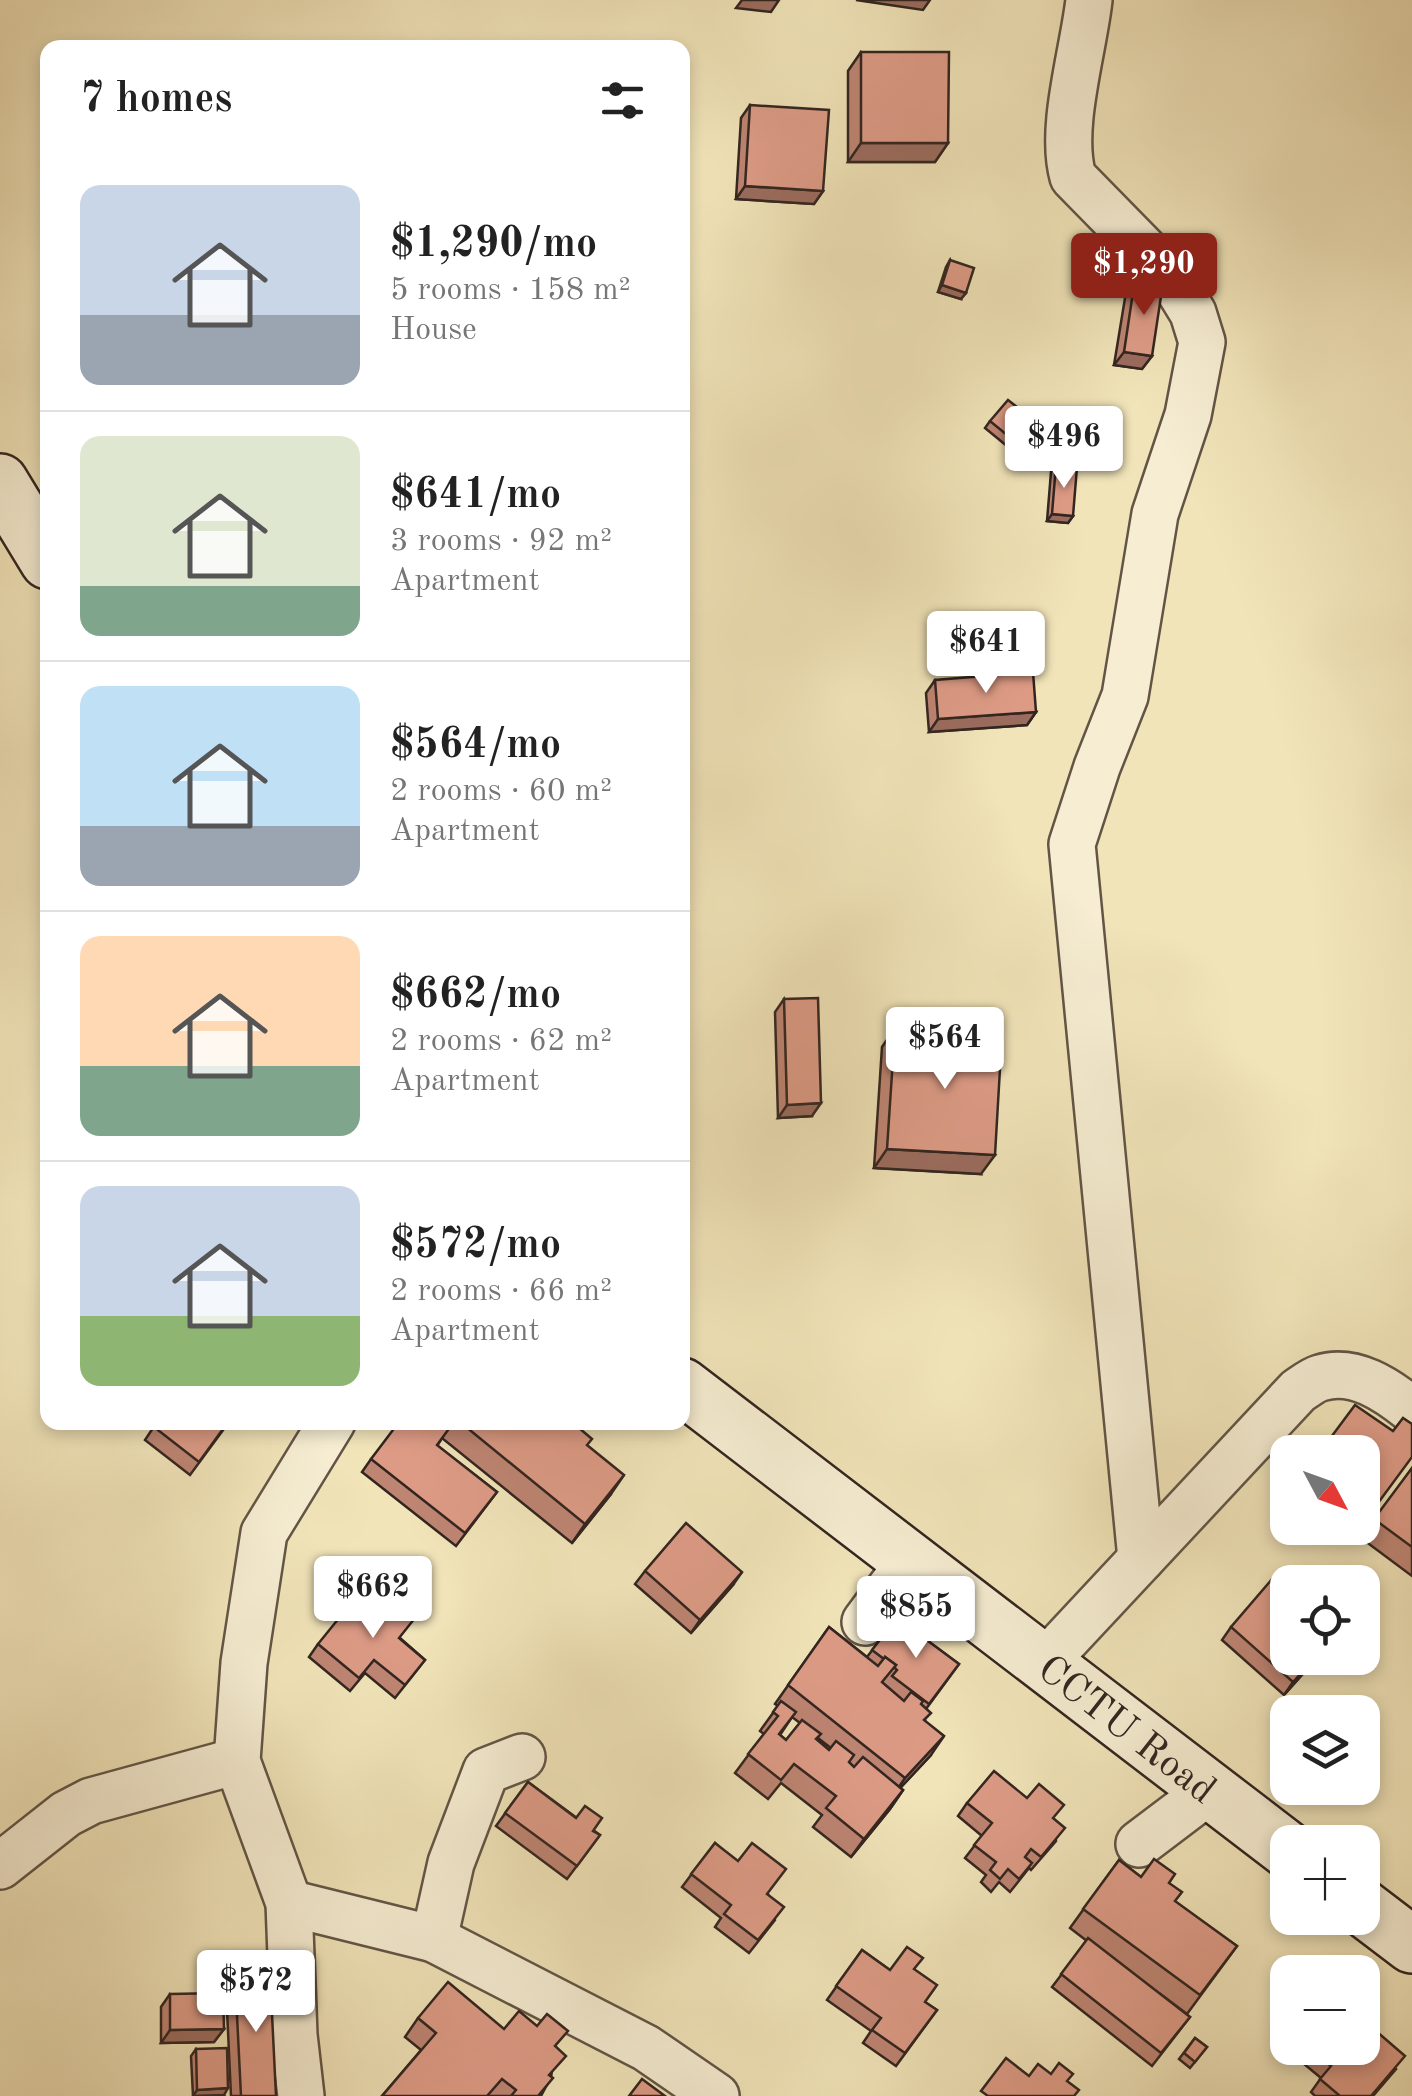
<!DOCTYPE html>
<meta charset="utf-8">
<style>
:root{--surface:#fff;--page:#f6f6f6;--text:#222;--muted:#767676;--line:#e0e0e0;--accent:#8f2418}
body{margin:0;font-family:"Old Standard TT",serif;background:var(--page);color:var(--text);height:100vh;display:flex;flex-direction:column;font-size:38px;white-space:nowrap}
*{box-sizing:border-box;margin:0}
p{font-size:32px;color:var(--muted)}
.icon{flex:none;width:55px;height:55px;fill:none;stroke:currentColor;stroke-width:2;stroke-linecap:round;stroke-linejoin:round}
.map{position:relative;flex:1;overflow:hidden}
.side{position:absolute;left:40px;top:40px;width:650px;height:1390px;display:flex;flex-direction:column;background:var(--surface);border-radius:20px;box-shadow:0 5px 15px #0003}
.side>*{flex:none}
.needle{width:65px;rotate:131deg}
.fabs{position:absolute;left:1270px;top:1435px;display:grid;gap:20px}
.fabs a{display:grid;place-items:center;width:110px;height:110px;border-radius:20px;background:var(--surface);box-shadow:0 5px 15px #0003;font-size:50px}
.price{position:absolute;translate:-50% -85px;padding:0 22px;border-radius:10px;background:#fff;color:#222;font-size:32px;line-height:65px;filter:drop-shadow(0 2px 5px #0008)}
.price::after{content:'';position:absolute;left:50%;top:60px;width:30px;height:22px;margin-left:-15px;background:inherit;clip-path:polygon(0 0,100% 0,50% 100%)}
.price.on{background:var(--accent);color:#fff}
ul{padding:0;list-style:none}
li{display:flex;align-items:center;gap:30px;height:250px;padding:0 40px}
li+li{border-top:2px solid var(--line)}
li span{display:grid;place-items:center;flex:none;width:280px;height:200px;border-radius:20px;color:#555}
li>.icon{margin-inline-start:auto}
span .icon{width:120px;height:120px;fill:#fffc;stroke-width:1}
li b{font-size:42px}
h2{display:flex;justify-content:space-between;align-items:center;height:120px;padding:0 40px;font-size:42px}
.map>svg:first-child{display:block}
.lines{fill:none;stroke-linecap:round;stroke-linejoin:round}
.street-casing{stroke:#625546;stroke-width:50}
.secondary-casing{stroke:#322520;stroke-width:60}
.street{stroke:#f6edd2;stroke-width:45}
.secondary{stroke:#f6edd2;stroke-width:55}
.wall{fill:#be8573;stroke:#322520;stroke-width:2.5;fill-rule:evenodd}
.shaded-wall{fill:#9b6c5e;stroke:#322520;stroke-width:2.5}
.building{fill:#dd9b86;stroke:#322520;stroke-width:2.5}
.labels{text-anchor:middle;stroke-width:10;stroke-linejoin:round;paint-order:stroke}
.street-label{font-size:40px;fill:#322520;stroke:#f6edd2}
</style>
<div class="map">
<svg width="1412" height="2096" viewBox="0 0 1412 2096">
<rect width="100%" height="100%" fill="#f1e4b9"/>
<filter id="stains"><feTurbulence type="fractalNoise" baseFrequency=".002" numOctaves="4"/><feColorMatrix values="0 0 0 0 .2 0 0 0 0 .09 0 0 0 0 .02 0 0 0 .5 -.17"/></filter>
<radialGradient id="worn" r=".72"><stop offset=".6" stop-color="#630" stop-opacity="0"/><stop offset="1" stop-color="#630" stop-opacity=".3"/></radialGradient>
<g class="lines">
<defs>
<g id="street">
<path d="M1089,0C1083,53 1059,128 1073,177L1171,277L1193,313L1202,342L1188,415L1155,514L1125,696L1097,767L1072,844L1141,1559"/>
<path d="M865,1622L911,1560"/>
<path d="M1044,1663L1298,1391C1304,1387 1313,1380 1320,1378C1354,1367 1387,1390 1412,1410"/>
<path d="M1139,1844L1209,1791"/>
<path d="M0,1866L66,1814L91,1801L237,1761"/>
<path d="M289,1903L434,1939L646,2048L716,2096"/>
<path d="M434,1939L451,1863L486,1771L522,1757"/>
<path d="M301,2096L294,2035L289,1903L237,1761L244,1663L264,1533L332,1422"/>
</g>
<g id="secondary">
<path d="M0,482L48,561"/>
<path d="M682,1386L1288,1850"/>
<path d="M1362,1907L1412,1945"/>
</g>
</defs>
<use href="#street" class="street-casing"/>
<use href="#secondary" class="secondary-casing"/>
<use href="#street" class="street"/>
<use href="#secondary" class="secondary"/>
</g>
<g class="wall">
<path d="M861,52L948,143L935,162H848V71Z"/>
<path d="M750,105L823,191L814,204L736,199L741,118Z"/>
<path d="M950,260L961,299L938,292L946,267Z"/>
<path d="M1135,279L1152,356L1142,369L1114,365L1126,292Z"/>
<path d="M990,421L1036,422L1013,451L985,428Z"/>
<path d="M1056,465L1073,516L1068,523L1047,521L1051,472Z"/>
<path d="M935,680L1036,712L1027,725L929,732L926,693Z"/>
<path d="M784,999L812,1116L778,1118L775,1012Z"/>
<path d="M895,1028L981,1174L874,1168L882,1047Z"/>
<path d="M157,1422H229L190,1475L145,1440Z"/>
<path d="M451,1422H572L587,1445L611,1494L572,1543L442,1438L437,1446L497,1492L456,1546L362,1472L371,1459L446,1429Z"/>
<path d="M1412,1468V1576L1361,1538Z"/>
<path d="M645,1571L733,1585L691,1633L635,1584Z"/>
<path d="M897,1618L959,1664L926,1709L925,1720L931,1755L900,1788L903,1790L890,1809L851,1857L813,1827L822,1815L781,1783L768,1799L735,1773L764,1734L760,1731L778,1706L775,1704L829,1627L867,1657ZM792,1717L800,1723L786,1740L780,1735ZM818,1738L831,1748L829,1750L817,1740Z"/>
<path d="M1231,1627L1317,1658L1284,1695L1222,1640Z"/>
<path d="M400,1638L425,1660L395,1698L365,1673L350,1691L309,1657L318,1644Z"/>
<path d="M528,1782L600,1835L567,1879L496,1826Z"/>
<path d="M1027,1798L1054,1819L1056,1841L1031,1870L1029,1868L1010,1892L999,1882L991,1892L981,1882L986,1875L965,1858L982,1836L958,1816L967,1803Z"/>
<path d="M715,1843L768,1894L775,1920L749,1953L715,1927L721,1918L682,1887Z"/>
<path d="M1119,1860L1141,1877L1169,1883L1175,1902L1237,1946L1187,2014L1159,1993L1190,2017L1152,2066L1052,1987L1087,1941L1070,1928Z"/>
<path d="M862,1950L890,1970L914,1969L925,2002L937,2010L896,2066L863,2043L871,2031L827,2000Z"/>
<path d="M235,1975L276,2096H231L226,1988Z"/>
<path d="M170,1994L224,2029L214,2042L161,2043V2007Z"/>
<path d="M418,2018L504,2029L556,2047L551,2077L541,2096H382L421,2050L405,2037Z"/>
<path d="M1195,2038L1207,2047L1190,2068L1179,2059Z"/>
<path d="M1367,2043L1396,2069L1373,2096H1315L1311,2092L1321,2078L1292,2054L1296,2048H1362Z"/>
<path d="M196,2049L224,2095L193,2096L191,2056Z"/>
</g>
<g class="shaded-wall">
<path d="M742,0H779L771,12L736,8Z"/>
<path d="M856,0H930L923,10Z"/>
<path d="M861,143H948L935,162H848Z"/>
<path d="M745,186L823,191L814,204L736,199Z"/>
<path d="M942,285L966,293L961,299L938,292Z"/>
<path d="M1124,352L1152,356L1142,369L1114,365Z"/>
<path d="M1052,514L1073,516L1068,523L1047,521Z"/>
<path d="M1036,712L1027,725L929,732L938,719Z"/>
<path d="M821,1103L812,1116L778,1118L787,1105Z"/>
<path d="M887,1149L995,1155L981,1174L874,1168Z"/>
<path d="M624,1475L611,1494L572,1543L585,1524Z"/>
<path d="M742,1572L733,1585L691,1633L700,1620Z"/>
<path d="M1315,1658H1317L1284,1695L1293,1682Z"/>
<path d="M944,1736L931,1755L892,1797L905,1778Z"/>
<path d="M903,1790L890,1809L851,1857L864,1839Z"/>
<path d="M224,2029L214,2042L161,2043L170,2030Z"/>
<path d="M228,2088L224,2095L193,2096L197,2090Z"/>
</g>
<g class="building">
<path d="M861,52H949L948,143H861Z"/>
<path d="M750,105L829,110L823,191L745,186Z"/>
<path d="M950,260L974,268L966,293L942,285Z"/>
<path d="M1135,279L1163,283L1152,356L1124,352Z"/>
<path d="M1008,400L1036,422L1018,444L990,421Z"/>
<path d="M1056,465L1077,467L1073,516L1052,514Z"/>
<path d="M1033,672L1036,712L938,719L935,680Z"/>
<path d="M818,998L821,1103L787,1105L784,999Z"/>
<path d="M895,1028L1002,1034L995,1155L887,1149Z"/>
<path d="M1355,1405L1393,1431L1403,1418L1412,1424V1457L1367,1518L1362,1514V1452H1320Z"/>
<path d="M157,1422H228L199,1462L154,1427Z"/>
<path d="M399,1422H438L448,1430L437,1445L497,1492L465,1533L371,1459Z"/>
<path d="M460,1422H572L592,1439L587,1445L624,1475L585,1524Z"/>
<path d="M1412,1468V1547L1374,1519Z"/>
<path d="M686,1523L742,1572L700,1620L645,1571Z"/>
<path d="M1279,1571L1293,1582H1288V1658H1315L1293,1682L1231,1627Z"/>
<path d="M380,1600L397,1613L402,1607L415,1618L399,1638L425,1660L405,1685L374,1660L359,1678L318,1644L352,1602L368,1615Z"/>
<path d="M897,1618L959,1664L929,1704L892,1676L897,1670L894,1667L896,1665L885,1657L884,1659L872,1650Z"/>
<path d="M829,1627L878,1666L885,1657L896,1665L882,1682L904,1701L911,1692L923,1701L921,1704L931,1713L924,1720L944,1736L905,1778L788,1685Z"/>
<path d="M781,1701L796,1712L779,1734L786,1740L802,1720L821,1734L816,1739L829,1750L836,1741L854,1755L849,1762L854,1767L863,1757L903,1790L864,1839L826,1808L836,1796L794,1764L781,1780L748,1754L778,1716L773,1712Z"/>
<path d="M994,1771L1027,1798L1039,1784L1064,1805L1053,1818L1065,1828L1041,1857L1031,1849L1025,1857L1032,1863L1019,1879L1008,1869L1000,1879L990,1870L996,1862L974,1845L992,1823L967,1803Z"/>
<path d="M528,1782L576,1818L585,1806L602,1818L593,1831L600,1835L577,1866L505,1813Z"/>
<path d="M715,1843L738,1861L752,1843L786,1869L767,1894L784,1907L758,1940L724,1914L731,1905L691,1874Z"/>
<path d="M1154,1859L1175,1874L1169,1883L1182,1892L1175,1901L1237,1946L1200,1995L1083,1909L1119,1860L1141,1877Z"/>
<path d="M1088,1938L1190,2017L1161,2053L1061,1974Z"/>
<path d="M907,1947L923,1958L914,1969L937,1985L925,2002L937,2010L905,2053L872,2030L881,2018L836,1986L862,1950L890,1970Z"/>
<path d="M270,1973L276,2096H241L235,1975Z"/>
<path d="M448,1982L504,2029L519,2011L537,2026L547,2014L568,2031L555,2046L566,2056L549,2075L553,2078L538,2096H511L516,2090L502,2079L487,2096H382L436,2033L418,2018Z"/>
<path d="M223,1993L224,2029L170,2030V1994Z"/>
<path d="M1376,2031L1405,2056L1371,2096H1340L1320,2079L1331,2066L1309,2048H1362V2039L1367,2043Z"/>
<path d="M1195,2038L1207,2047L1195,2062L1184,2053Z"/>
<path d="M227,2048L228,2088L197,2090L196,2049Z"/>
<path d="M1006,2058L1029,2076L1038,2064L1051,2074L1059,2063L1073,2074L1067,2081L1079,2090L1074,2096H988L981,2091Z"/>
<path d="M642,2079L665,2096H629Z"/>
</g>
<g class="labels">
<g class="street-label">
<text transform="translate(1128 1728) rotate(38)" y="14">CCTU Road</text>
</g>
</g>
<rect width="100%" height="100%" filter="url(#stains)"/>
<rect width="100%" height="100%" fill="url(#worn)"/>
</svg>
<div class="fabs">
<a><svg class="needle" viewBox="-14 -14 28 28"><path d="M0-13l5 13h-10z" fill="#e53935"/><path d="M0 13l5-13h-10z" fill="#767676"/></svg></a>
<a><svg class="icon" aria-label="locate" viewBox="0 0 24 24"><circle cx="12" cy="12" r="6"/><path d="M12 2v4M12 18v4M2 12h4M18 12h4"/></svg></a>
<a><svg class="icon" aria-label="layers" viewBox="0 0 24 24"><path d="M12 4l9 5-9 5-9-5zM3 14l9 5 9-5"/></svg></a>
<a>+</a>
<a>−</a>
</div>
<b class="price on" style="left:1144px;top:318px">$1,290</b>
<b class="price" style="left:1064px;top:491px">$496</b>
<b class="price" style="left:986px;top:696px">$641</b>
<b class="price" style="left:945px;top:1092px">$564</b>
<b class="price" style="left:373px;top:1641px">$662</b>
<b class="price" style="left:916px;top:1661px">$855</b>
<b class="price" style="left:256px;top:2035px">$572</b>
<section class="side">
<h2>7 homes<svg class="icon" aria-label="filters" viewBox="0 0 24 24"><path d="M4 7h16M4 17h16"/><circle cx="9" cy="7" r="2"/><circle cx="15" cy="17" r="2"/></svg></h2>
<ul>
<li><span style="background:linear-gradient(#c9d6e8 65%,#9aa5b1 0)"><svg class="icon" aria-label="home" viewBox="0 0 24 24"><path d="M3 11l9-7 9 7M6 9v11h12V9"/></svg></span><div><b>$1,290/mo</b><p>5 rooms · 158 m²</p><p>House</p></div></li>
<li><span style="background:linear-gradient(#dfe7d0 75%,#7fa58c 0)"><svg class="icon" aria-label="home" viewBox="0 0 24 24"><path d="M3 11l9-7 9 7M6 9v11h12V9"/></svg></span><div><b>$641/mo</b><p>3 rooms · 92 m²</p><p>Apartment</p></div></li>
<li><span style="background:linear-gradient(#bfe0f5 70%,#9aa5b1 0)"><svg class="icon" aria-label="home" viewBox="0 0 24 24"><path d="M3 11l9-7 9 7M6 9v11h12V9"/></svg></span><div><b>$564/mo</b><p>2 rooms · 60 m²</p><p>Apartment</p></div></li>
<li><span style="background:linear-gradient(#ffd9b3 65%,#7fa58c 0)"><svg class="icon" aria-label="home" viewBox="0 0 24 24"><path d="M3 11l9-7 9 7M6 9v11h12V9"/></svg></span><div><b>$662/mo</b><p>2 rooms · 62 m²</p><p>Apartment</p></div></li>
<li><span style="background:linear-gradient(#c9d6e8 65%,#8fb573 0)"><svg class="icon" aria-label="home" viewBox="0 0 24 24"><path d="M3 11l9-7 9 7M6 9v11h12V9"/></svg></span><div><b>$572/mo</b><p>2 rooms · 66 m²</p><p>Apartment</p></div></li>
</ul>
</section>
</div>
